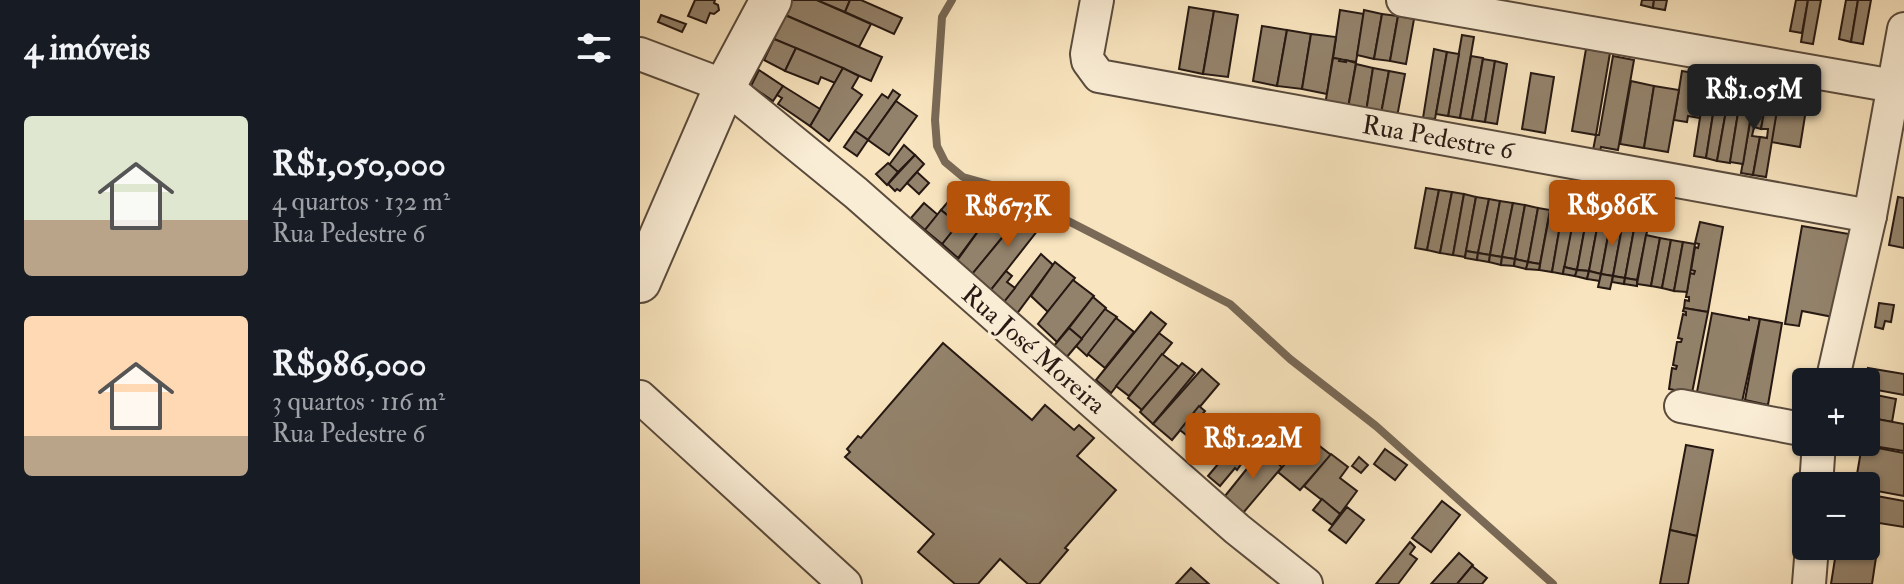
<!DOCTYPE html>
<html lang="pt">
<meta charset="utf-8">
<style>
:root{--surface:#171b24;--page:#242831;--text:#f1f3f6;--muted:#9ea1a6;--accent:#b45309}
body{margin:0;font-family:"IM FELL Double Pica",serif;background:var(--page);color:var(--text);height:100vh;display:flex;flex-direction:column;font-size:30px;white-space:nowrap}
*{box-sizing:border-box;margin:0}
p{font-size:26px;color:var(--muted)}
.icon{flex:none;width:44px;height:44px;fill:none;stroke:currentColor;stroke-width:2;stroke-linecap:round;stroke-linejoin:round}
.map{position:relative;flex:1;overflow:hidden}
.details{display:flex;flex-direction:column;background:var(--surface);width:640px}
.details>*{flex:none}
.tools{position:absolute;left:1152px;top:368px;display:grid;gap:16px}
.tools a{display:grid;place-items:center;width:88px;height:88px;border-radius:8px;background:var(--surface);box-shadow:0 2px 6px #0004;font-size:40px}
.price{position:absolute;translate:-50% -68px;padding:0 18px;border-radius:8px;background:var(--accent);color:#fff;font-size:26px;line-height:52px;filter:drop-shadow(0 2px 4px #0008)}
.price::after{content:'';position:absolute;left:50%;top:48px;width:24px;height:18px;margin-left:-12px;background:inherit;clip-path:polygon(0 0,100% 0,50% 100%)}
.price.selected{background:#222;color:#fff}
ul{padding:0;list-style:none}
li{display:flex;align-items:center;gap:24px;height:200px;padding:0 24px}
li span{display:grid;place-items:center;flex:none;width:224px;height:160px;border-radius:8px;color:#555}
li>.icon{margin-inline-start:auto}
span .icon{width:96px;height:96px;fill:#fffc;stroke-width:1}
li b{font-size:34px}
h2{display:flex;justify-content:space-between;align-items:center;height:96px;padding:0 24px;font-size:34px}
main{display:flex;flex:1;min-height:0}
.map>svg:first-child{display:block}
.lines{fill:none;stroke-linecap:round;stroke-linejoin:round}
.stream{stroke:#796956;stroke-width:8}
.building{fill:#93826b;stroke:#261812;stroke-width:2}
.minor-casing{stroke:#5a4b3d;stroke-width:36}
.tertiary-casing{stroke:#5a4b3d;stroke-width:44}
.minor{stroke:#faedd5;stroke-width:32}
.tertiary{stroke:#faedd5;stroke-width:40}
.labels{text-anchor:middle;stroke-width:7;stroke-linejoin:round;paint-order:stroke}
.street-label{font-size:26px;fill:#261812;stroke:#faedd5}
</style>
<main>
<section class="details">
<h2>4 imóveis<svg class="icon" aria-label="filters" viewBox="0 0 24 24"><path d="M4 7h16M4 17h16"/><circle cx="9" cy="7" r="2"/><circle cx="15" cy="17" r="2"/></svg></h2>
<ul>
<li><span style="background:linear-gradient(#dfe7d0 65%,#b9a48a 0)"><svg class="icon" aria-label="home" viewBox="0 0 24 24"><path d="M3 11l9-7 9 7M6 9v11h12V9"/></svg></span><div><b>R$1,050,000</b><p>4 quartos · 132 m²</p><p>Rua Pedestre 6</p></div></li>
<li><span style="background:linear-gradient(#ffd9b3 75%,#b9a48a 0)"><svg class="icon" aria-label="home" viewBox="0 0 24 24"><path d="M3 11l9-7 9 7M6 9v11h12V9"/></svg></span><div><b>R$986,000</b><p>3 quartos · 116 m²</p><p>Rua Pedestre 6</p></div></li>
</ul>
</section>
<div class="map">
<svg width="1264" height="584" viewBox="0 0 1264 584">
<rect width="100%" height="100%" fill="#f8e4be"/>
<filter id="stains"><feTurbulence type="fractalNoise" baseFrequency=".0025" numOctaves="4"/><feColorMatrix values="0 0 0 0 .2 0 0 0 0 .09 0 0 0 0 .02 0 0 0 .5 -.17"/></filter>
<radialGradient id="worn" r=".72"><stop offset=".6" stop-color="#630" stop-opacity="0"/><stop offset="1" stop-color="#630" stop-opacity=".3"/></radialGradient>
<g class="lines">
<path class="stream" d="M312,0L302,17L295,120L297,146L305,162L323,177L366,189L590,304L650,359L736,426L913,584"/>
</g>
<g class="building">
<path d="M55,0H75L74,3L78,5L79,10L74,14L70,13L66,23L48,16Z"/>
<path d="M151,0H177L231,24L219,47L145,15Z"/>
<path d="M177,0H210L205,12Z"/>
<path d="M210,0H221L262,18L254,34L205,12Z"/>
<path d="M1002,0H1014L1013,8L1001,5Z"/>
<path d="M1014,0H1027L1025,10L1013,8Z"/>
<path d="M1156,0H1168L1162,33L1150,31Z"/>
<path d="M1168,0H1181L1173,44L1161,42Z"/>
<path d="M1206,0H1218L1211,42L1199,39Z"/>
<path d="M1218,0H1231L1223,44L1211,42Z"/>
<path d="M549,7L574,11L563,74L539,69Z"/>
<path d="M700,10L724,14L716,62L693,58Z"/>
<path d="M724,10L742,14L734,59L717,55Z"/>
<path d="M574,11L598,15L588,77L563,74Z"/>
<path d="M742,14L758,16L750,61L734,59Z"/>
<path d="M21,15L46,24L42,32L18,22Z"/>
<path d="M145,15L242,57L231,81L134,39Z"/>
<path d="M758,16L774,19L766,64L750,61Z"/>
<path d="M622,26L647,30L637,86L613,81Z"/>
<path d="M647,30L671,34L662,89L637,86Z"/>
<path d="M671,34L696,37L687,94L662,89Z"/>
<path d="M822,35L834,37L820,118L808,116Z"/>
<path d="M134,39L156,48L145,71L124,60Z"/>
<path d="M156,48L203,68L195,83L181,77L178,84L145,71Z"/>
<path d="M794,49L807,52L795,119L783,118Z"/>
<path d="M946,49L970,53L956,135L932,131Z"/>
<path d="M807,52L819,54L808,116L796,114Z"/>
<path d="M831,56L843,58L832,120L820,118Z"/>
<path d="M973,56L994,60L978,150L961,147L960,151L953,150L956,135H959Z"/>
<path d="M693,58L700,59L699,61L706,62V60L716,63L708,108L685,105Z"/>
<path d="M843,59L855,61L845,122L832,120Z"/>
<path d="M855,61L867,64L857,124L845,122Z"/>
<path d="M716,64L733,68L726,112L708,108Z"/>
<path d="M203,68L219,76L212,88L222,95L189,141L170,126Z"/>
<path d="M733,68L749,71L741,114L726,112Z"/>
<path d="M119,70L143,86L133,101L111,86Z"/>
<path d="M749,71L765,74L757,117L741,114Z"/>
<path d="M1042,71L1066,75L1060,118L1048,116L1047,122L1034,120Z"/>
<path d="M891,73L914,77L905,133L882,129Z"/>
<path d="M991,81L1014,86L1004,148L980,144Z"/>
<path d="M143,86L180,109L170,126L138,104L142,98L137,95Z"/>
<path d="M1014,86L1039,90L1028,152L1004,148Z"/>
<path d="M1065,86L1077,89L1066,158L1054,156Z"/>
<path d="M1141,87L1169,91L1160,147L1131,142Z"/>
<path d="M1116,88L1128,90L1121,129L1114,127L1112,136L1120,137L1113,175L1101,173Z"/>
<path d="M253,90L260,95L228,140L215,131L242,94L248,98Z"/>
<path d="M1128,90L1140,92L1126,177L1113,175L1120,137L1127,138L1128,129H1121Z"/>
<path d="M256,101L277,116L249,155L228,140Z"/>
<path d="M1074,108L1086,111L1077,161L1066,158Z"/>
<path d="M1086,111L1098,113L1090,163L1077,161Z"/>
<path d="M1098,113L1111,115L1103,164L1090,162Z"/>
<path d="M215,131L228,140L217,156L204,147Z"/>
<path d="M264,145L275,155L258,172L249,165Z"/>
<path d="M275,155L284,164L260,191L257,189L255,191L248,184Z"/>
<path d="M248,163L258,172L247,185L236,174Z"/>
<path d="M277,172L289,183L279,194L267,183Z"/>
<path d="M786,188L799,190L787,250L775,248Z"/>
<path d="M799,190L812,192L800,253L787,250Z"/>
<path d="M812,192L824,194L813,255L800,253Z"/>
<path d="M824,194L836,197L825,257L813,255Z"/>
<path d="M312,197L320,205L325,199L330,203L316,222L301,210Z"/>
<path d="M836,197L849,199L838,253L826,251Z"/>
<path d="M1258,197L1264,198V248L1249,245Z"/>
<path d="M337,199L353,211L318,258L302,244Z"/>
<path d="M849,199L860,201L850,255L838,253Z"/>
<path d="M860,201L873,203L862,257L850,255Z"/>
<path d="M284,203L298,215L285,230L271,218Z"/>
<path d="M873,203L885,205L875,259L862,257Z"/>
<path d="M885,205L898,208L888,262L875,259Z"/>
<path d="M355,208L374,223L331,276L316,262Z"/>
<path d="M898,208L910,210L900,264L888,262Z"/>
<path d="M386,209L405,221L351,290L332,274Z"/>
<path d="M301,210L318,224L302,244L285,230Z"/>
<path d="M934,214L947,216L937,270L924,267Z"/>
<path d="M947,216L959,218L949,271L937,270Z"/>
<path d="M909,217L921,220L912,272L899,270Z"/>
<path d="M959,218L971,220L961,274L949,271Z"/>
<path d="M921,220L933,222L923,274L912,272Z"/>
<path d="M971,220L983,222L973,276L961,274Z"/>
<path d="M983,222L995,224L985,278L973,276Z"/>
<path d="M1060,222L1083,227L1068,312L1044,308L1045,300L1049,301V297H1046L1050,273L1054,274L1055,271L1051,270L1055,247L1058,248L1059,244L1055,243Z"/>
<path d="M995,224L1008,227L997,280L985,278Z"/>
<path d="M1162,226L1209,234L1193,317L1162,311L1159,326L1145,324Z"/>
<path d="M1006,235L1020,238L1011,286L997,284Z"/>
<path d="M1020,238L1031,240L1022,288L1011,286Z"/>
<path d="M1031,240L1043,242L1034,291L1022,288Z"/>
<path d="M1043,242L1055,244L1047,292L1034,291Z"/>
<path d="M826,251L838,253L837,260L825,258Z"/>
<path d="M838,253L850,255L849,262L837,260Z"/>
<path d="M401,254L413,265L376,315L363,303Z"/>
<path d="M850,255L862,257L861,265L849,262Z"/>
<path d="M862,257L875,259L874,266L861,265Z"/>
<path d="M875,259L888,262L886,269L874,266Z"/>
<path d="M415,262L435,278L408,312L391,296Z"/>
<path d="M888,262L900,264L899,270L886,269Z"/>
<path d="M924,267L937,270L935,276L923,274Z"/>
<path d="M937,270L949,271L947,279L935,276Z"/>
<path d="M366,271L372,276L367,282L375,288L363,303L350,291Z"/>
<path d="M949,271L961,274L960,281L947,279Z"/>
<path d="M961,274L973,276L970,289L958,287Z"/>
<path d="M973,276L985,278L984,284L972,282Z"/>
<path d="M985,278L997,280V286L984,284Z"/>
<path d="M433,280L454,296L417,342L398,324Z"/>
<path d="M453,297L466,308L442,339L429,328Z"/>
<path d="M1239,303L1254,305L1251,322L1245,321L1243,329L1235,327Z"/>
<path d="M1044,308L1068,312L1052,393L1029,389L1032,368L1036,369L1037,366L1033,365L1037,342H1041L1042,339L1038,338L1043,314L1046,315V312L1043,311Z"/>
<path d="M465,309L477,317L447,356L436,346Z"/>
<path d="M511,312L526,324L471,393L456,380Z"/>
<path d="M1072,313L1109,320V317L1120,319L1102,402L1061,398L1062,393L1057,392Z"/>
<path d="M476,318L494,332L465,368L448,354Z"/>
<path d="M1120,319L1142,323L1128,405L1105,400Z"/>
<path d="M429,328L442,339L426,358L413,347Z"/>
<path d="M519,333L532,343L489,396L476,386Z"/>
<path d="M303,343L392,420L405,405L434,430L439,425L454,438L437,456L476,490L425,548L428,550L399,584H388L360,559L338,584H315L278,552L294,534L205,457L210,452L207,449L218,436L221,438Z"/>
<path d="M522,354L539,367L502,410L488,398Z"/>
<path d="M542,363L555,373L513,424L500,412Z"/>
<path d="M1228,368L1264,374V395L1226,388Z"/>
<path d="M562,369L579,384L532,440L513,424Z"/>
<path d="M1226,393L1256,399L1252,422L1226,417Z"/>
<path d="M559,406L565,411L559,418L568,425L555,442L540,430Z"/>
<path d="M1226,417L1264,424V451L1215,443L1226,442Z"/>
<path d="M604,421L611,426L580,463L566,450L588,423L596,430Z"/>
<path d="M615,424L623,433L609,448L611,450L597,470L595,468L580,486L568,476L611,425L613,427Z"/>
<path d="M668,437L691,455L660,490L638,472Z"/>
<path d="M1046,445L1073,450L1057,536L1030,530Z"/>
<path d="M1222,445L1264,453V496L1226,489V486H1215Z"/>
<path d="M745,449L767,465L755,480L734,464Z"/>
<path d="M622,450L642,467L603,513L585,496Z"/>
<path d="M691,454L708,467L700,478L717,491L700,514L664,486Z"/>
<path d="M719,457L728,465L721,473L712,466Z"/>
<path d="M1226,494L1264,501V527L1226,521Z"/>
<path d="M682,499L700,514L692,525L673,510Z"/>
<path d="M802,501L820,515L791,552L772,538Z"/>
<path d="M707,507L724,520L706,543L689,530Z"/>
<path d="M1030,530L1057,536L1048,584H1020Z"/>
<path d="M770,542L775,547L770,554L777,559L758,584H736Z"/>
<path d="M1226,542L1238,544L1232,584H1191L1197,546H1226Z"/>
<path d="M819,553L833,565L817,584H791Z"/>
<path d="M832,566L847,578L842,584H817Z"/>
<path d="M551,568L569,584H536Z"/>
</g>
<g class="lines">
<defs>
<g id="minor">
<path d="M457,0L447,54L448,61L459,76L1230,216"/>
<path d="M763,0L1254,86"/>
<path d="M0,54L85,86L216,193L597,529L666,584"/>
<path d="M1192,382L1230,216L1264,29"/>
<path d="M0,397L205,584"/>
<path d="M1041,406L1166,430"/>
<path d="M1176,486L1179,442"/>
<path d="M1169,584L1172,546"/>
</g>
<path id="tertiary" d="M0,282L85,86L131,0"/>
</defs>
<use href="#minor" class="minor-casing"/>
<use href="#tertiary" class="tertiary-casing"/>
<use href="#minor" class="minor"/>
<use href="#tertiary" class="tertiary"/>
</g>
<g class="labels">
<g class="street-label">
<text transform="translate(798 137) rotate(10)" y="9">Rua Pedestre 6</text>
<text transform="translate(394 349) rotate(41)" y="9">Rua José Moreira</text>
</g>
</g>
<rect width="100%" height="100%" filter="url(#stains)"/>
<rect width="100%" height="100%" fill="url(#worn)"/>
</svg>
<div class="tools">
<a>+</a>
<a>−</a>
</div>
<b class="price selected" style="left:1114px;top:132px">R$1.05M</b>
<b class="price" style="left:972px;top:248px">R$986K</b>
<b class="price" style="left:368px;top:249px">R$673K</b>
<b class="price" style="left:613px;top:481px">R$1.22M</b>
</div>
</main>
